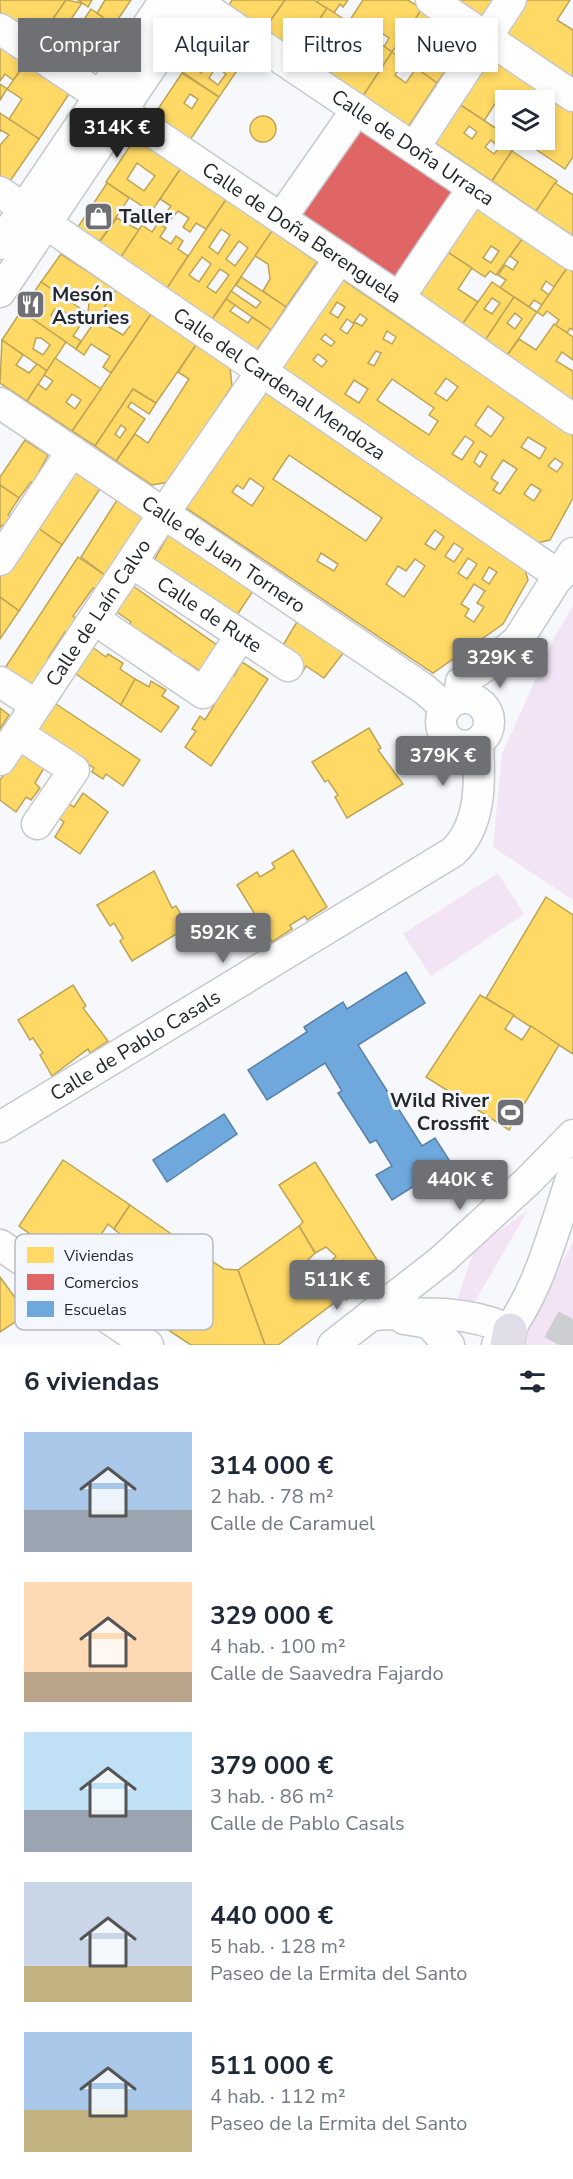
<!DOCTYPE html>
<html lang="es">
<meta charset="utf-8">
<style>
:root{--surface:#fff;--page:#f6f6f7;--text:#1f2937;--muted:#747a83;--accent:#6e7074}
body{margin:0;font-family:"Nunito Sans",sans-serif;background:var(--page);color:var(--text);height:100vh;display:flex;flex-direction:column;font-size:22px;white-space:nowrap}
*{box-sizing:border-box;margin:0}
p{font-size:20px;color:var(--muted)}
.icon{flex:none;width:33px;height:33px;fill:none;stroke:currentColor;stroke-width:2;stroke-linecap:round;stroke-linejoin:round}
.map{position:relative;height:1345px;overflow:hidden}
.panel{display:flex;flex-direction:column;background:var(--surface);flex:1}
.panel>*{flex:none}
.guide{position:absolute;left:18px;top:18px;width:537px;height:54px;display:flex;gap:12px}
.fabs{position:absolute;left:495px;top:90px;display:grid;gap:12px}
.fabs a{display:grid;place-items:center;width:60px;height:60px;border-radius:0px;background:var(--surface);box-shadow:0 3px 9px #0003;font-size:30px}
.price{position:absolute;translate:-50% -51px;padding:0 14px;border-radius:6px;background:var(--accent);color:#fff;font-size:20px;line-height:39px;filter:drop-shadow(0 2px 3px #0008)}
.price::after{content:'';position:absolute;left:50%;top:36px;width:18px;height:14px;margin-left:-9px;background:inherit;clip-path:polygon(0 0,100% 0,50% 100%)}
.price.current{background:#222;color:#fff}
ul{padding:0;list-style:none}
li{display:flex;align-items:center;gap:18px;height:150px;padding:0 24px}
li span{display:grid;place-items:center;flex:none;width:168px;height:120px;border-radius:0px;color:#555}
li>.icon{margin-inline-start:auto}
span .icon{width:72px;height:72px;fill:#fffc;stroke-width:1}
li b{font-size:26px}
h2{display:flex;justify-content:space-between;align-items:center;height:72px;padding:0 24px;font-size:26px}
.pill{padding:0 21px;border-radius:0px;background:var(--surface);box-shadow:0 3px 9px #0003;font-size:21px;line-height:54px}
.pill.current{background:var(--accent);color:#fff}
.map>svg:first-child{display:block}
.green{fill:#f2e4f5}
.homes{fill:#ffd966;stroke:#bea454;stroke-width:1.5;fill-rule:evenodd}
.shops{fill:#e06666;stroke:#a85354;stroke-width:1.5}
.schools{fill:#6fa8dc;stroke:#5981a7;stroke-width:1.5}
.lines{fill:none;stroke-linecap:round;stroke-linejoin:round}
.highway-tunnel{stroke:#ccced1;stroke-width:33;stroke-dasharray:33 16;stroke-linecap:butt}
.minor-casing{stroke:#c7c9cc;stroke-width:33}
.highway-casing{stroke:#d4d6d7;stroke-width:36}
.minor{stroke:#fefefe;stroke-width:30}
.highway{stroke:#e1dee9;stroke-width:33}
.labels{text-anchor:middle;stroke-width:6;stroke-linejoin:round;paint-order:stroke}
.street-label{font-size:20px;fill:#25272b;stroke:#f4f7fd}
.poi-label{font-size:20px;font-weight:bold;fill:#25272b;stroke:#f4f7fd;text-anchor:start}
.key{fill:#f4f7fd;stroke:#b6b9be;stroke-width:1.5}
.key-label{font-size:16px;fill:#25272b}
</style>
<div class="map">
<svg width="573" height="1345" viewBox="0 0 573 1345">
<rect width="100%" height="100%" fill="#f6f8fb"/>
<g class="green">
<path d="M573,606V900L493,847L502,754L554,638Z"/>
<path d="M498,873L524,914L431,976L403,934Z"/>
<path d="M528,1210L473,1305L456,1303L474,1249Z"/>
<path d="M573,1242V1345H519Z"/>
</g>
<g class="homes">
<path d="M0,0H66L39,39L0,12Z"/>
<path d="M66,0L82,3L67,25L76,31L91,9L114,25L84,69L39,39Z"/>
<path d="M78,0H92L88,7Z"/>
<path d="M105,0H131L114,25L97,13Z"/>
<path d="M232,0H285L264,30L229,6Z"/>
<path d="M285,0H314L327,8L298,52L264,30Z"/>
<path d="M318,0H348L343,7L340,4L334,13L317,2Z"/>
<path d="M363,0H408L422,9L392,52L384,47L389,38L362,20L357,28L348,23Z"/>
<path d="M458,0H494L483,17Z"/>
<path d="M527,0H570L557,20L573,30V79L508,34L507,29Z"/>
<path d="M327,8L360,30L330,74L298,52Z"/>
<path d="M422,9L467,39L437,83L407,62L417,49L402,38Z"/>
<path d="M209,26L249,53L219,97L178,69ZM199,55L208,62L201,73L192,66ZM216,67L226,74L218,85L209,78Z"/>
<path d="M360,30L392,52L363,96L330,74Z"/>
<path d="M0,47L25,64L13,80L5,74L0,81Z"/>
<path d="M392,52L405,61L395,75L406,83L416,68L437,83L408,127L363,96Z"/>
<path d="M498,58L550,94L544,102L506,100V104L498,99L484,121L456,102L484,61Z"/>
<path d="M25,64L69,94L39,139L9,119L22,99L7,89Z"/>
<path d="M182,73L219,97L188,143L152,118ZM190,94L198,99L192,109L184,103Z"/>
<path d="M0,84L7,89L0,100Z"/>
<path d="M550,94L573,109V157L565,169L522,140H544V102Z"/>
<path d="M456,102L506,135V140L517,143L492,181L431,140ZM469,126L477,132L472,139L464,133ZM491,140L499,148L494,154L485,147Z"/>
<path d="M0,113L39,139L8,184L0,178V145L9,135L1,130L0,132Z"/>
<circle cx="263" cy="129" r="13"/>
<path d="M136,137L181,168L151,212L106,182ZM137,163L155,176L144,191L127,179Z"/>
<path d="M512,151L557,181L536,211L492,181Z"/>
<path d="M181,168L227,198L206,229L196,223L190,232L183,227L189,218L178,211L171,219L164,215L171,206L160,199Z"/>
<path d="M107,183L129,198L98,244L76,230Z"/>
<path d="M555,183L573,195V236L536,211Z"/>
<path d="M227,198L272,231L211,321L167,288ZM221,229L230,235L218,254L209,247ZM239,241L248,248L235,266L226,259ZM202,257L211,264L199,282L189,275ZM220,269L229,275L216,293L207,287Z"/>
<path d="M476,207L523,238L496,275L490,271L485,277L446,251ZM491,246L499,251L491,263L483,258Z"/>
<path d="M117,218L139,230L121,257L98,244Z"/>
<path d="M158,223L166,228L160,237L171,244L176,236L183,241L178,249L188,256L167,288L121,257L142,225L152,232Z"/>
<path d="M272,231L317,262L286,307L263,291L270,279L268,264L255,256Z"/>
<path d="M523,238L567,268L554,287L546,281L541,289L549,295L542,305L534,300L529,307L500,288L506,280L498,275L505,265L513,270L518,262L510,256Z"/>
<path d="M446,251L472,268L458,289L478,302L461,326L415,297Z"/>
<path d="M61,254L116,290L96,319L88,313L89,302L71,289L62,296L41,282Z"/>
<path d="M567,268L573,272V330L570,328L567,333L555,325L559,320L547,311L543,316L537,312Z"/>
<path d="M241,277L286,307L271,330L226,299L231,291L256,308L261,302L236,285Z"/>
<path d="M340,278L573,436V498L550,540L537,543L279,367ZM337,302L345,307L338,318L330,313ZM360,314L367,319L362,326L354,322ZM347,319L354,324L347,334L340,329ZM387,331L396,337L392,344L383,339ZM325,334L335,342L331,346L321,339ZM376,351L381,353L374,366L368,363ZM318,354L327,361L322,367L313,360ZM446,378L458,387L447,401L435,393ZM392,379L434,408L429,415L438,421L429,435L377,400ZM354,380L368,389L359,403L345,394ZM488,406L504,418L491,437L475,425ZM465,436L474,442L462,460L452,454ZM528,437L546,448L540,459L521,447ZM480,451L487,455L480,467L474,462ZM555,458L563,464L557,472L548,466ZM503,460L517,469L500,494L493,490L498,483L491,478ZM531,484L541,490L534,501L524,494Z"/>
<path d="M41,282L96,319L91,326L83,321L73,336L81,341L76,349L21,311ZM55,309L67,313L60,324L51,315Z"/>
<path d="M492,282L514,297L484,342L461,326ZM492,298L500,303L492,314L484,309Z"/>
<path d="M116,290L151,314L111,373L103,367L110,356L91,344L84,355L76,349ZM113,315L130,326L123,335L106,325Z"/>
<path d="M514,297L537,312L506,357L484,342ZM515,313L522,319L515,329L507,323Z"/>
<path d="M226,299L235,305L230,311L248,323L252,317L271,330L255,352L211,321Z"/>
<path d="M21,311L66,342L47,371L2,340ZM36,338H41L50,345L43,355L33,349Z"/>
<path d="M151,314L196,345L156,403L133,389L95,446L72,431Z"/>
<path d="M554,324L573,337V360L562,352L556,361L573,371V402L506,357L519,339L536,350Z"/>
<path d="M2,340L23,355L16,365L29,373L37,364L47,371L27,401L0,383Z"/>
<path d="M196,345L230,368L232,386L169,482L152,485L116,461L135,434L148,443L189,379L178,372Z"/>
<path d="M55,358L101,389L72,431L27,401L38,384L46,390L53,381L44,375ZM72,394L81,400L75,409L66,402Z"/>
<path d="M264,387L524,567L528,580L503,624L433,673L186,508ZM289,455L382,518L366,541L273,479ZM250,478L264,488L252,506L232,492L237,485L243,489ZM435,530L444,537L435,550L425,544ZM454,543L463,549L454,562L445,556ZM321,553L338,564L334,571L317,561ZM468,558L477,564L467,579L458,573ZM415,559L425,566L404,597L386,584L398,566L406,571ZM489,567L497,572L489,584L482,579ZM474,584L485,591L477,603L484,607L474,622L465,616L469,609L461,604Z"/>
<path d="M133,389L156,403L149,414L131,402L128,407L145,419L116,461L95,446ZM121,425L126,429L120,438L115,434Z"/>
<path d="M25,440L48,455L33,483L31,482L19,498L0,485V477Z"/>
<path d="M73,471L100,489L62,545L38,528Z"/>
<path d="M0,485L19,498L8,515L11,517L4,527L2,525L0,528Z"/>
<path d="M117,500L145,519L109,578L81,557Z"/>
<path d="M38,528L62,545L19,611L0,597V574L4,569L9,572Z"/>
<path d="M169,534L253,591L237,615L153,562Z"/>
<path d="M78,557L109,578L100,591L93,588L73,616L78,620L69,636L65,632L48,658L51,663L43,674L39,673L31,688L3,671Z"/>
<path d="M133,586L217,645L200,671L184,660L181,666L169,657L171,651L143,633L141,636L129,626L131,622L117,612Z"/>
<path d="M0,597L19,611L0,639Z"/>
<path d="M298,620L344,652L324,678L306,666L302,673L282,647Z"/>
<path d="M92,647L106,657L108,654L123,663L120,669L135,679L121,705L76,674Z"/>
<path d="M242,662L268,679L211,766L185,747L196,731L192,729L200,716L205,720L222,692L220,689L229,673L234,676Z"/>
<path d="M135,679L149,687L151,681L166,690L162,696L179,707L161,732L121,705Z"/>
<path d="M53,702L140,760L123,786L106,774L103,779L92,772L94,768L37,729Z"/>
<path d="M0,708L9,715L0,729Z"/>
<path d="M369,728L381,748L378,750L403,784L347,818L335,797L338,795L328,780L325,782L312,762Z"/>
<path d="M21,752L44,768L35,783L40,788L31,800L26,797L16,812L0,800V780Z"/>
<path d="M83,793L108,812L80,854L55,837L64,822L59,818L69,804L74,807Z"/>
<path d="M293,850L327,907L307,920L305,916L290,925L292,929L272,942L237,885L257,872L260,877L275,868L272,863Z"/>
<path d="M154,871L172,908L176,906L188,927L132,961L120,941L123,938L114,923L110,926L97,905Z"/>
<path d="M546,897L573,915V1054L486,998Z"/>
<path d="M73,985L86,1006L83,1008L108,1041L90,1053L88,1049L52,1076L40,1055L43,1053L33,1038L30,1040L18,1020Z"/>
<path d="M480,995L514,1015L505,1029L522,1040L531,1026L559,1045L509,1130L426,1077Z"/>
<path d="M63,1160L130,1205L114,1229L108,1224L94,1245L99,1249L84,1273L19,1226Z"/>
<path d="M315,1162L384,1271L346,1300L325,1269L336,1256L326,1247L315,1253L299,1226L303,1222L279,1185Z"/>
<path d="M130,1205L194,1250L179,1275L172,1269L160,1288L167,1293L150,1318L84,1273L99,1249L106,1255L120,1234L114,1229Z"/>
<path d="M299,1226L315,1253L302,1266L311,1279L325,1269L342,1297L278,1345H265L238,1270Z"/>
<path d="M194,1250L224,1269L238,1270L265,1345H191L150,1318L167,1293L176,1298L187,1283L179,1275Z"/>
<path d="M0,1277L27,1314L0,1332Z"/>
</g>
<path class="shops" d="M355,126L452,192L393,279L296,213Z"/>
<g class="schools">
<path d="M406,972L425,1003L358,1045L422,1146L435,1138L451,1163L392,1200L376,1175L392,1166L376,1140L370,1143L338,1093L342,1091L325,1063L267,1100L248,1070L307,1032L304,1027L343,1002L347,1009Z"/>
<path d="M224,1114L237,1134L167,1182L153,1160Z"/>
</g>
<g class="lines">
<path class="highway-tunnel" d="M559,1345L573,1319"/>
<defs>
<g id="minor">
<path id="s1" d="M194,0L573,255"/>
<path d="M431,0L573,96"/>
<path id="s2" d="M0,29L399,298L573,419"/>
<path d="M414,148L511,0"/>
<path id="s3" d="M0,192L560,576"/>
<path d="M281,218L357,109"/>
<path d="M0,244L165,0"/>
<path d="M0,292L196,0"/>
<path d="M399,298L473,188"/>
<path id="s4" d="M0,403L424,689L446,708"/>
<path d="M0,560L72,451"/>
<path id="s5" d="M132,563L288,666"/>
<path d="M94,619L203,693L241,635"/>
<path d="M0,682L36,705"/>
<path d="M459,698L461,682L492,662L518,640L573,553"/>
<circle cx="465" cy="722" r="24"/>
<path d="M19,734L74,770L37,824"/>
<path id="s6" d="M0,760L164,513L340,258"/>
<path id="s7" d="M0,1127L453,852C482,825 480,780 478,742"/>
<path d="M0,1245L148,1345"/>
<path d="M371,1315C419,1313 465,1309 510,1330"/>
<path d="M404,1319L429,1323L449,1345"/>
<path d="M333,1345L442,1260L528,1181L573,1135"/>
<path d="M497,1345C538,1299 553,1231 573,1173"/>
</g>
<path id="highway" d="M507,1345L510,1330"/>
</defs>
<use href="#minor" class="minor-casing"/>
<use href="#highway" class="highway-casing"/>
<use href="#minor" class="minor"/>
<use href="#highway" class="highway"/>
</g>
<defs>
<symbol id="shop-square" viewBox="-11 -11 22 22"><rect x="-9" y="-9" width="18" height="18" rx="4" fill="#6e7074" stroke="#f4f7fd"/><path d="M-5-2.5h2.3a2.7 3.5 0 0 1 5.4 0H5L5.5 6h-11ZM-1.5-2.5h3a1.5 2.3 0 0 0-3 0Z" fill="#fff"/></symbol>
<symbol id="restaurant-square" viewBox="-11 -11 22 22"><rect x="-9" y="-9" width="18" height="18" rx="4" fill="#6e7074" stroke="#f4f7fd"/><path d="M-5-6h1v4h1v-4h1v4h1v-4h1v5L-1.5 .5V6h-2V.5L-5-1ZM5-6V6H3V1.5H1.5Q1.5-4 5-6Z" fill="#fff"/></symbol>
<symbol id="stadium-square" viewBox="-11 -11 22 22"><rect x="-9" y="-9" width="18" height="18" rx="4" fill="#6e7074" stroke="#f4f7fd"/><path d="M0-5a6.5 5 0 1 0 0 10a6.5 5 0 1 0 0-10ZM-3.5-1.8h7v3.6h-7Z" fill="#fff"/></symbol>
</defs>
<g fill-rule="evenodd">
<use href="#shop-square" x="82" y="200" width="33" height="33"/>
<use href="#restaurant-square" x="14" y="288" width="33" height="33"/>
<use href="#stadium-square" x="494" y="1096" width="33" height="33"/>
</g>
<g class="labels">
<g class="street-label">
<text dy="7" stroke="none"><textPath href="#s1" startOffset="264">Calle de Doña Urraca</textPath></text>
<text dy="7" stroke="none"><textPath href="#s2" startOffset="364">Calle de Doña Berenguela</textPath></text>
<text dy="7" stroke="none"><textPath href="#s3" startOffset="339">Calle del Cardenal Mendoza</textPath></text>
<text dy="7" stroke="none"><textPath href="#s4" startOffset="270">Calle de Juan Tornero</textPath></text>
<text dy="7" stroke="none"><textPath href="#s6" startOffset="177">Calle de Laín Calvo</textPath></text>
<text dy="7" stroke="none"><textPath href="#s5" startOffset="93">Calle de Rute</textPath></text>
<text dy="7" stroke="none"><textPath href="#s7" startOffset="158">Calle de Pablo Casals</textPath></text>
</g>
<g class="poi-label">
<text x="119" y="223">Taller</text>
<text x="52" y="301">Mesón<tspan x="52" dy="23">Asturies</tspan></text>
<text x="489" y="1107" text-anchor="end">Wild River<tspan x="489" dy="23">Crossfit</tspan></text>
</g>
</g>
<rect x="15" y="1234" width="198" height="96" rx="9" class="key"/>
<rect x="27" y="1247" width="27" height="16" fill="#ffd966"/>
<rect x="27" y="1274" width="27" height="16" fill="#e06666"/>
<rect x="27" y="1301" width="27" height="16" fill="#6fa8dc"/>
<g class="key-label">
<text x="64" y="1261">Viviendas</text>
<text x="64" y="1288">Comercios</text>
<text x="64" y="1315">Escuelas</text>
</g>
</svg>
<div class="fabs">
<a><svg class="icon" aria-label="layers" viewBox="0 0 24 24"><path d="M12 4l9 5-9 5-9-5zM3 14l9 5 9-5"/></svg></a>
</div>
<b class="price current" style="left:117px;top:159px">314K €</b>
<b class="price" style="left:500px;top:689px">329K €</b>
<b class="price" style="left:443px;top:787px">379K €</b>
<b class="price" style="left:223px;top:964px">592K €</b>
<b class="price" style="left:460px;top:1211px">440K €</b>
<b class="price" style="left:337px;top:1311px">511K €</b>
<div class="guide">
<a class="pill current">Comprar</a>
<a class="pill">Alquilar</a>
<a class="pill">Filtros</a>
<a class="pill">Nuevo</a>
</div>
</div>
<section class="panel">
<h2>6 viviendas<svg class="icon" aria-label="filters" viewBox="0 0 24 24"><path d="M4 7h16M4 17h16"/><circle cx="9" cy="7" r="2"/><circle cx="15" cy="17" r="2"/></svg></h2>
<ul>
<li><span style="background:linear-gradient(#a9c7e8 65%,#9aa5b1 0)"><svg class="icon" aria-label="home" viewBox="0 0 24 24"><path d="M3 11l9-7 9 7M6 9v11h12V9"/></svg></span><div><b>314 000 €</b><p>2 hab. · 78 m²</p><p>Calle de Caramuel</p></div></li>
<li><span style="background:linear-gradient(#ffd9b3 75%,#b9a48a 0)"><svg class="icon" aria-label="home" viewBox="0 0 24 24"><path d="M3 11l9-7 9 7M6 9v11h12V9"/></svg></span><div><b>329 000 €</b><p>4 hab. · 100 m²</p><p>Calle de Saavedra Fajardo</p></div></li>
<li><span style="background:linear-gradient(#bfe0f5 65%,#9aa5b1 0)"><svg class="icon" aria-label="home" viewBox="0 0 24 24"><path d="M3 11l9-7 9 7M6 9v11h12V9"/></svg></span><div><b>379 000 €</b><p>3 hab. · 86 m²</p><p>Calle de Pablo Casals</p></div></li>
<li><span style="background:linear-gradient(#c9d6e8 70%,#c2b280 0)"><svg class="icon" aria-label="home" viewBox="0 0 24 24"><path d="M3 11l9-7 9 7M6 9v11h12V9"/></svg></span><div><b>440 000 €</b><p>5 hab. · 128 m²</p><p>Paseo de la Ermita del Santo</p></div></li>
<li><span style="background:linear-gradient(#a9c7e8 65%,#c2b280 0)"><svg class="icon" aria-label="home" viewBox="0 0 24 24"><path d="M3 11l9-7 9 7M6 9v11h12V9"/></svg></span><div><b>511 000 €</b><p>4 hab. · 112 m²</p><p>Paseo de la Ermita del Santo</p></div></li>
</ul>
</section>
